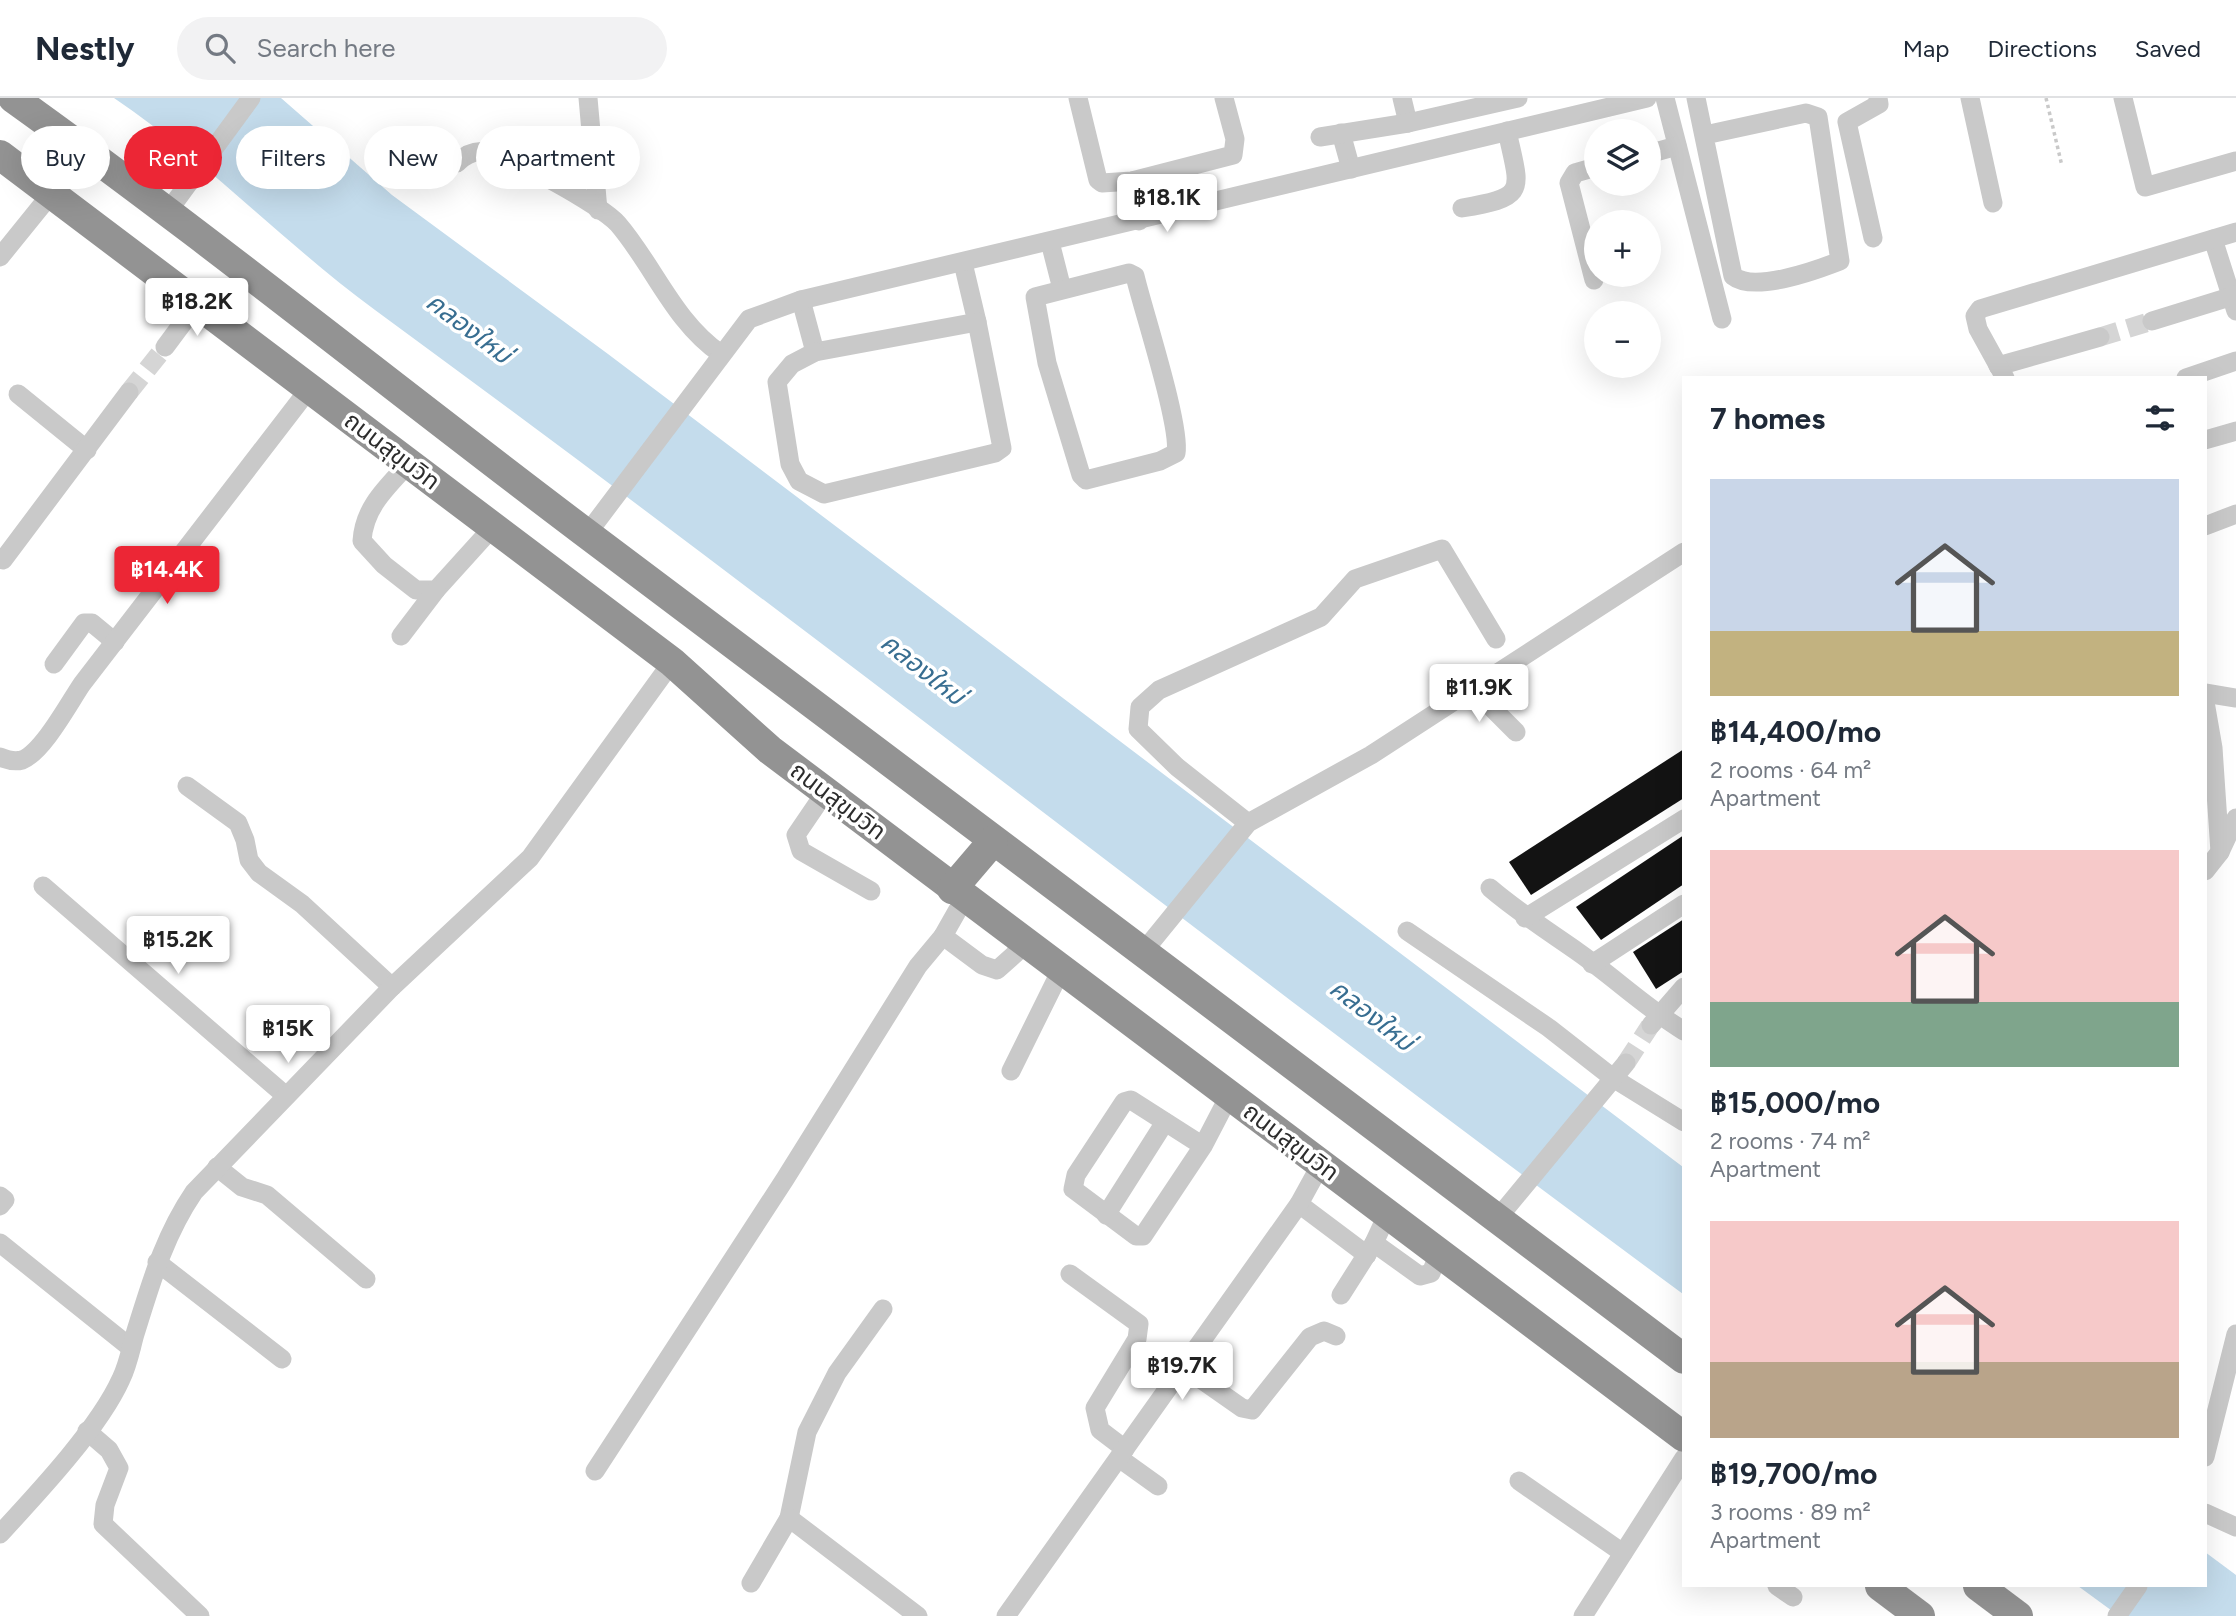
<!DOCTYPE html>
<meta charset="utf-8">
<style>
:root{--surface:#fff;--page:#f2f2f3;--text:#1f2937;--muted:#747a83;--line:#e0e1e3;--accent:#ec2635}
body{margin:0;font-family:Figtree,"Noto Sans Thai",sans-serif;background:var(--page);color:var(--text);height:100vh;display:flex;flex-direction:column;font-size:26px;white-space:nowrap}
*{box-sizing:border-box;margin:0}
p{font-size:23px;color:var(--muted)}
.icon{flex:none;width:38px;height:38px;fill:none;stroke:currentColor;stroke-width:2;stroke-linecap:round;stroke-linejoin:round}
.map{position:relative;flex:1;overflow:hidden}
.panel{position:absolute;left:1682px;top:278px;width:525px;height:1211px;display:flex;flex-direction:column;background:var(--surface);border-radius:0px;box-shadow:0 7px 28px #0002}
.panel>*{flex:none}
.guide{position:absolute;left:21px;top:28px;width:665px;height:63px;display:flex;gap:14px}
.tools{position:absolute;left:1584px;top:21px;display:grid;gap:14px}
.tools a{display:grid;place-items:center;width:77px;height:77px;border-radius:50%;background:var(--surface);box-shadow:0 7px 28px #0002;font-size:35px}
.price{position:absolute;translate:-50% -60px;padding:0 16px;border-radius:7px;background:#fff;color:#222;font-size:23px;line-height:46px;filter:drop-shadow(0 2px 4px #0008)}
.price::after{content:'';position:absolute;left:50%;top:42px;width:21px;height:16px;margin-left:-10px;background:inherit;clip-path:polygon(0 0,100% 0,50% 100%)}
.price.on{background:var(--accent);color:#fff}
ul{padding:0;list-style:none}
li{display:grid;align-content:center;gap:14px;height:371px;padding:0 28px}
li span{display:grid;place-items:center;height:217px;border-radius:0px;color:#555}
li>.icon{margin-inline-start:auto}
span .icon{width:126px;height:126px;fill:#fffc;stroke-width:1}
li b{font-size:30px}
h2{display:flex;justify-content:space-between;align-items:center;height:84px;padding:0 28px;font-size:30px}
.chip{padding:0 24px;border-radius:32px;background:var(--surface);box-shadow:0 7px 28px #0002;font-size:24px;line-height:63px}
.chip.on{background:var(--accent);color:#fff}
header{display:flex;align-items:center;gap:42px;box-sizing:border-box;height:98px;padding:0 35px;background:var(--surface);border-bottom:2px solid var(--line)}
header strong{font-size:33px}
nav{display:flex;gap:38px;margin-inline-start:auto;font-size:24px}
.search{width:490px;height:63px;background:var(--page);display:flex;align-items:center;gap:18px;box-sizing:border-box;padding:0 24px;border-radius:38px;color:var(--muted);font-size:26px}
.map>svg:first-child{display:block}
.water{fill:#c4dcec}
.building{fill:#131313}
.lines{fill:none;stroke-linecap:round;stroke-linejoin:round}
.minor-tunnel{stroke:#d5d5d5;stroke-width:19;stroke-dasharray:19 10;stroke-linecap:butt}
.path{stroke:#c9c9c9;stroke-width:3.5;stroke-dasharray:3.5 3.5;stroke-linecap:butt}
.minor{stroke:#c9c9c9;stroke-width:19}
.highway{stroke:#939393;stroke-width:30}
.labels{text-anchor:middle;stroke-width:7;stroke-linejoin:round;paint-order:stroke}
.street-label{font-size:24px;fill:#2c2c2c;stroke:#fff}
.water-label{font-size:26px;font-style:italic;fill:#386e91;stroke:#fff}
</style>
<header>
<strong>Nestly</strong>
<div class="search"><svg class="icon" aria-label="search" viewBox="0 0 24 24"><circle cx="10" cy="10" r="6"/><path d="M15 15l6 6"/></svg>Search here</div>
<nav><a>Map</a><a>Directions</a><a>Saved</a></nav>
</header>
<div class="map">
<svg width="2236" height="1518" viewBox="0 0 2236 1518">
<rect width="100%" height="100%" fill="#fff"/>
<g class="water">
<path d="M114,0H281L392,97L608,256L1683,1069V1196C1244,873 816,535 375,212C285,146 207,63 114,0Z"/>
<path d="M2205,1454L2236,1477V1518H2119L2078,1488H2205Z"/>
</g>
<g class="building">
<path d="M1684,651V700L1531,797L1509,764Z"/>
<path d="M1684,737V786L1601,842L1576,809Z"/>
<path d="M1684,821V873L1656,891L1633,854Z"/>
</g>
<g class="lines">
<g class="minor-tunnel">
<path d="M2100,239L2152,223"/>
<path d="M129,294L165,249"/>
<path d="M1626,965L1650,928"/>
</g>
<path class="path" d="M2046,0L2062,68"/>
<g class="minor">
<path d="M588,0L598,112"/>
<path d="M1078,0L1098,82L1102,85L1132,83L1233,57L1235,41L1224,0"/>
<path d="M1402,0L1408,25"/>
<path d="M1665,0L1722,221"/>
<path d="M1696,0L1733,178C1754,195 1817,172 1840,163L1818,19L1806,15L1705,37"/>
<path d="M1970,0L1993,105"/>
<path d="M2123,0L2145,89L2236,63"/>
<path d="M1341,35L1351,71"/>
<path d="M1320,39L1408,25L1518,0"/>
<path d="M1648,56L1677,48"/>
<path d="M457,65C465,57 475,52 486,54C511,57 602,108 618,126C654,168 674,224 721,256"/>
<path d="M1132,83L1139,123"/>
<path d="M1462,110C1529,99 1520,93 1507,33"/>
<path d="M169,112L251,0"/>
<path d="M1873,140L1847,24L1879,6L1878,0"/>
<path d="M2213,141L2236,213"/>
<path d="M1050,144L1062,191"/>
<path d="M0,159L51,96"/>
<path d="M1129,175L1135,178C1143,212 1181,328 1176,355L1160,363L1086,382L1081,377L1047,265L1035,199Z"/>
<path d="M1594,182L1569,85L1575,75L1596,69"/>
<path d="M801,202L815,254L977,224L963,165"/>
<path d="M2152,223L2236,197"/>
<path d="M165,249L197,206"/>
<path d="M815,254L792,266L777,284L790,366L799,383L824,396L995,355L1002,350L977,224"/>
<path d="M1998,268L2100,239"/>
<path d="M2005,280L1978,231L1975,218L1980,211L2236,134"/>
<path d="M2186,280L2236,263"/>
<path d="M18,296L87,352"/>
<path d="M2205,342L2236,333"/>
<path d="M409,365C387,389 364,409 362,443L384,467L416,492H436L493,429"/>
<path d="M2205,428L2236,416"/>
<path d="M587,436L749,221L801,202L1647,0"/>
<path d="M3,462L129,294"/>
<path d="M401,538L436,492"/>
<path d="M54,566L84,525H92L115,544"/>
<path d="M1472,590L1516,634"/>
<path d="M2205,595L2236,600"/>
<path d="M2205,604L2213,650L2220,754L2236,720"/>
<path d="M0,659C7,662 15,664 22,662C43,654 69,605 82,586L309,291"/>
<path d="M187,688L238,725L245,742L249,762L259,775L302,806L392,889"/>
<path d="M826,693L796,737L801,753L871,793"/>
<path d="M1248,725L1177,669L1138,631L1140,609L1159,592L1321,519L1355,481L1442,451L1496,541"/>
<path d="M2205,773L2220,754"/>
<path d="M43,788L286,998"/>
<path d="M1490,790C1518,814 1548,833 1578,854C1615,880 1646,910 1684,933"/>
<path d="M1525,820L1684,721"/>
<path d="M1407,833L1549,930L1613,980L1684,1024"/>
<path d="M943,838L982,867L997,872L1016,855L1019,840"/>
<path d="M1143,854L1248,725L1371,657L1684,454"/>
<path d="M1592,866L1684,806"/>
<path d="M1651,927L1684,889"/>
<path d="M1011,973L1061,872"/>
<path d="M1203,1048L1131,1002L1124,1004L1076,1077L1073,1091L1136,1138H1143L1203,1048L1229,998"/>
<path d="M217,1069L242,1089L267,1097L366,1181"/>
<path d="M0,1098L5,1102L0,1108"/>
<path d="M1299,1106L1367,1157"/>
<path d="M1106,1117L1165,1024"/>
<path d="M1497,1121L1626,965"/>
<path d="M0,1145L131,1250"/>
<path d="M1374,1145L1420,1178L1431,1175L1439,1155"/>
<path d="M157,1164L282,1261"/>
<path d="M1070,1176L1139,1226L1137,1241L1095,1310L1100,1332L1125,1351"/>
<path d="M1341,1197L1374,1145L1387,1117"/>
<path d="M1182,1268L1242,1310L1252,1312L1310,1239L1324,1233L1336,1238"/>
<path d="M87,1333L109,1352L119,1370L105,1407L103,1426L200,1518"/>
<path d="M2205,1359L2236,1236"/>
<path d="M1119,1360L1158,1388"/>
<path d="M595,1373L785,1081L918,868L943,838L964,801"/>
<path d="M1519,1383L1623,1455"/>
<path d="M2205,1415L2236,1429"/>
<path d="M789,1420L807,1334L837,1275L883,1211"/>
<path d="M0,1436C37,1396 99,1330 121,1281C128,1267 131,1250 135,1236C151,1185 164,1138 194,1094L392,889L530,760L672,564"/>
<path d="M751,1485L789,1420L918,1518"/>
<path d="M1777,1488L1793,1499"/>
<path d="M1006,1518L1299,1106L1321,1066"/>
<path d="M1583,1518L1684,1360"/>
<path d="M2117,1518L2138,1488"/>
</g>
<g class="highway">
<path d="M13,0C207,139 392,289 583,433C949,709 1315,987 1684,1261"/>
<path d="M0,57L672,564L770,652L1684,1339"/>
<path d="M952,791L993,743"/>
<path d="M1880,1488L1920,1518"/>
<path d="M1978,1488L2018,1518"/>
</g>
</g>
<g class="labels">
<g class="street-label">
<text transform="translate(392 353) rotate(37)" y="8">ถนนสุขุมวิท</text>
<text transform="translate(838 703) rotate(37)" y="8">ถนนสุขุมวิท</text>
<text transform="translate(1291 1044) rotate(37)" y="8">ถนนสุขุมวิท</text>
</g>
<g class="water-label">
<text transform="translate(469 230) rotate(37)" y="9">คลองใหม่</text>
<text transform="translate(923 571) rotate(38)" y="9">คลองใหม่</text>
<text transform="translate(1372 917) rotate(38)" y="9">คลองใหม่</text>
</g>
</g>
</svg>
<div class="tools">
<a><svg class="icon" aria-label="layers" viewBox="0 0 24 24"><path d="M12 4l9 5-9 5-9-5zM3 14l9 5 9-5"/></svg></a>
<a>+</a>
<a>−</a>
</div>
<b class="price" style="left:1167px;top:136px">฿18.1K</b>
<b class="price" style="left:197px;top:240px">฿18.2K</b>
<b class="price on" style="left:167px;top:508px">฿14.4K</b>
<b class="price" style="left:1479px;top:626px">฿11.9K</b>
<b class="price" style="left:178px;top:878px">฿15.2K</b>
<b class="price" style="left:288px;top:967px">฿15K</b>
<b class="price" style="left:1182px;top:1304px">฿19.7K</b>
<div class="guide">
<a class="chip">Buy</a>
<a class="chip on">Rent</a>
<a class="chip">Filters</a>
<a class="chip">New</a>
<a class="chip">Apartment</a>
</div>
<section class="panel">
<h2>7 homes<svg class="icon" aria-label="filters" viewBox="0 0 24 24"><path d="M4 7h16M4 17h16"/><circle cx="9" cy="7" r="2"/><circle cx="15" cy="17" r="2"/></svg></h2>
<ul>
<li><span style="background:linear-gradient(#c9d6e8 70%,#c2b280 0)"><svg class="icon" aria-label="home" viewBox="0 0 24 24"><path d="M3 11l9-7 9 7M6 9v11h12V9"/></svg></span><div><b>฿14,400/mo</b><p>2 rooms · 64 m²</p><p>Apartment</p></div></li>
<li><span style="background:linear-gradient(#f6c9c9 70%,#7fa58c 0)"><svg class="icon" aria-label="home" viewBox="0 0 24 24"><path d="M3 11l9-7 9 7M6 9v11h12V9"/></svg></span><div><b>฿15,000/mo</b><p>2 rooms · 74 m²</p><p>Apartment</p></div></li>
<li><span style="background:linear-gradient(#f6c9c9 65%,#b9a48a 0)"><svg class="icon" aria-label="home" viewBox="0 0 24 24"><path d="M3 11l9-7 9 7M6 9v11h12V9"/></svg></span><div><b>฿19,700/mo</b><p>3 rooms · 89 m²</p><p>Apartment</p></div></li>
</ul>
</section>
</div>
